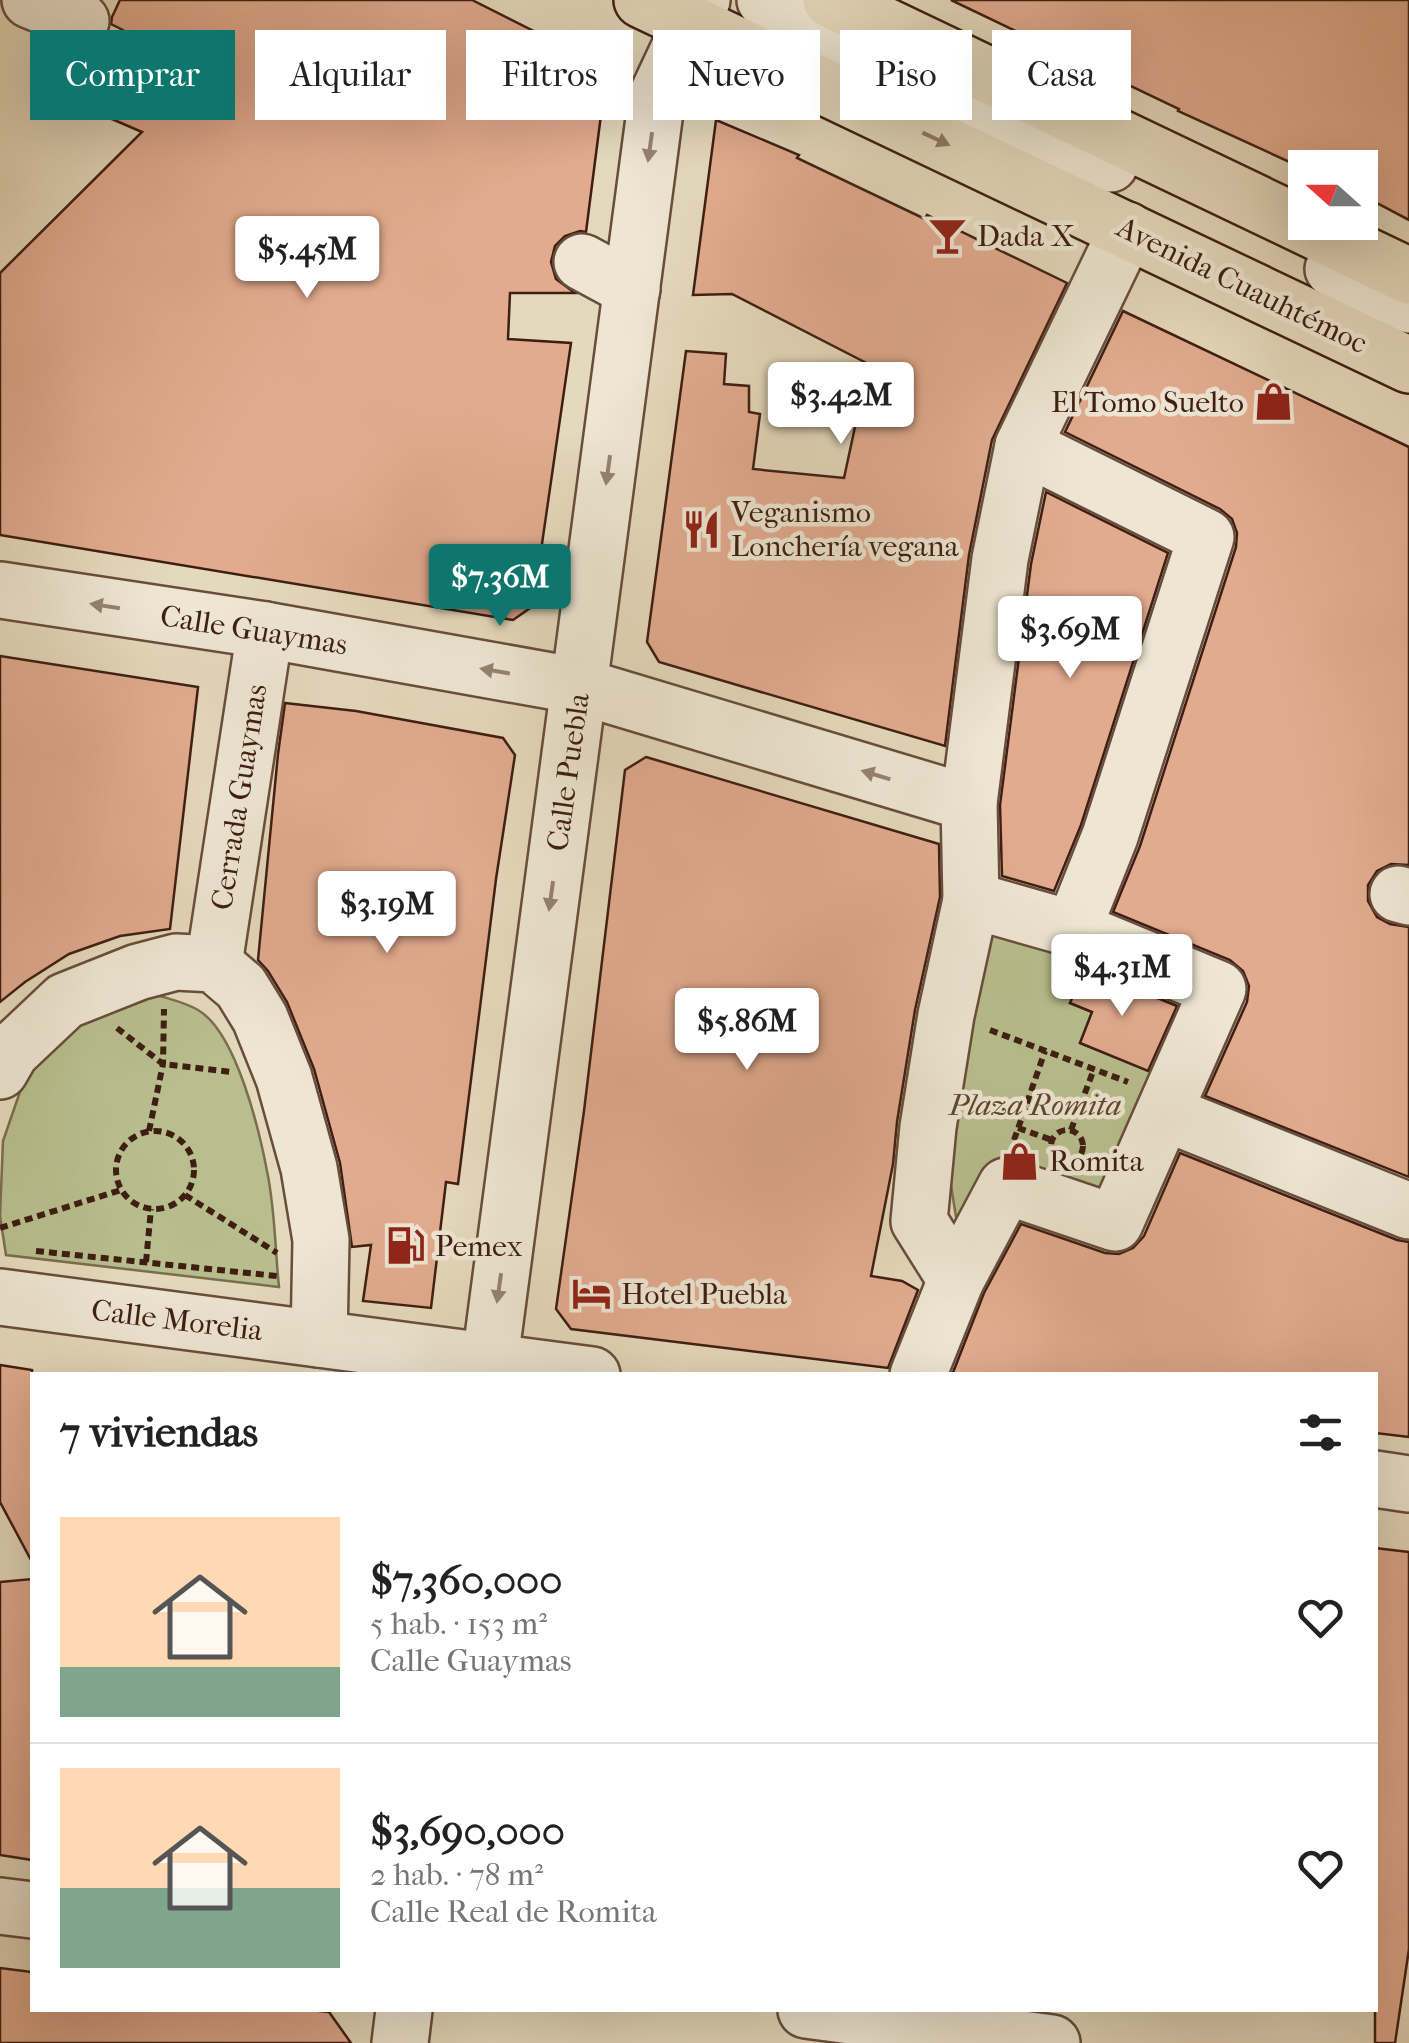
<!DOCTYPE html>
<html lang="es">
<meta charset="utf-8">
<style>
:root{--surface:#fff;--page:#f2f2f2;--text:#222;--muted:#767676;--line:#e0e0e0;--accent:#0f766e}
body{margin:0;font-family:"IM FELL French Canon",serif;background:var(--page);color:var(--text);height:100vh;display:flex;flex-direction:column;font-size:38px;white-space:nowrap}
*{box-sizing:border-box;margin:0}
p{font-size:32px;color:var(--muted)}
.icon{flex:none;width:55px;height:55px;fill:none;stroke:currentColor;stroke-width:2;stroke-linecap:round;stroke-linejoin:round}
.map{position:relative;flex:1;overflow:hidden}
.sheet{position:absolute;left:30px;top:1372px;width:1348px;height:640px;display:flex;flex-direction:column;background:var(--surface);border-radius:0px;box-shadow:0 10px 40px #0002}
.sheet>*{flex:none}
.top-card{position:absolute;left:30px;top:30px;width:1350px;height:90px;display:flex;gap:20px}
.needle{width:65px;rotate:291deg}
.tools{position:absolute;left:1288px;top:150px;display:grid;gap:20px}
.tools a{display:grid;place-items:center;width:90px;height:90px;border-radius:0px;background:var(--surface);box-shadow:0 10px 40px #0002;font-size:50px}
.price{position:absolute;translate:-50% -85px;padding:0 22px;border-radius:10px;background:#fff;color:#222;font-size:32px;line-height:65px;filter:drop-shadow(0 2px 5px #0008)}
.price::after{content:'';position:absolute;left:50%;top:60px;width:30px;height:22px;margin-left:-15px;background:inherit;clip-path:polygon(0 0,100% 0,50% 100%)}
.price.current{background:var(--accent);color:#fff}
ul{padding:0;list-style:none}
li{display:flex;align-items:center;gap:30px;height:250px;padding:0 30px}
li+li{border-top:2px solid var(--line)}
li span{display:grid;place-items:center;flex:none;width:280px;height:200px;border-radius:0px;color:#555}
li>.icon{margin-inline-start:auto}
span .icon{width:120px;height:120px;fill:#fffc;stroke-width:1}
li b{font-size:42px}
h2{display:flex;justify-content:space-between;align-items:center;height:120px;padding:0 30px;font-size:42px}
.chip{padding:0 35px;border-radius:0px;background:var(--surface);box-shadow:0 10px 40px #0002;font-size:35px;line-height:90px}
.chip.current{background:var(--accent);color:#fff}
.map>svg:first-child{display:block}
.green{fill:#b8be8e;stroke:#7b6e50;stroke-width:2.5}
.building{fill:#e2ab8f;stroke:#3e1e12;stroke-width:2.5}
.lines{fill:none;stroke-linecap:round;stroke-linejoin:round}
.minor-casing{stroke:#684d3c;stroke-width:60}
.major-casing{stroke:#3e1e12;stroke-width:60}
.path{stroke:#3e1e12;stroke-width:6;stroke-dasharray:8 5;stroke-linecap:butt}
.minor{stroke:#eee6d3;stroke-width:55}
.major{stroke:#e5d9bc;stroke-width:55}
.oneway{fill:#927c67}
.oneway2{fill:#968272}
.labels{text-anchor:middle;stroke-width:9;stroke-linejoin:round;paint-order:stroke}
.poi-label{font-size:30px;fill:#3e1e12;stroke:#eee6d3;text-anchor:start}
.street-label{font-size:30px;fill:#3e1e12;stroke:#eee6d3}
.park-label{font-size:30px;font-style:italic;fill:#5c4631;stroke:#eee6d3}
</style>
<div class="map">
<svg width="1409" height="2043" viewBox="0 0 1409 2043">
<rect width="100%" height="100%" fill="#e5d9bc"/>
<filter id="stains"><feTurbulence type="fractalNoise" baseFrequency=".002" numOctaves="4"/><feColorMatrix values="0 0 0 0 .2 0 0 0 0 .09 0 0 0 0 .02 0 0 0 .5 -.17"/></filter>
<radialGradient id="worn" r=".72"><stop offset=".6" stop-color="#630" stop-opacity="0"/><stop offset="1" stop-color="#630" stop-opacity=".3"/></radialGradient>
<g class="green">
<path d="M986,913L1092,951L1070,1003L1092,1012L1080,1043L1167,1078L1116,1212L957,1223L948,1167Z"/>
<path d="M154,994C168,999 185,1002 198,1010C236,1032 259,1129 267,1171C275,1208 275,1249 279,1287L6,1255L0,1216L3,1141L23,1083L69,1017Z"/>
</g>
<g class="building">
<path d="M120,0H472L607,68L586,232L580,231L565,236L555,246L551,262L556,279L575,293H510L508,339L571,343L533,606L513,620L0,535V273L142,132L91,110L123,30L111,24L112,17Z"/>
<path d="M951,0H1409V220L1360,194V168H1305V169L1178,111L1179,109Z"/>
<path d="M716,120L799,155L797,158L925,219L927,215L1067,283L992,440L969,555L945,746L659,662L647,642L686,351L726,354L724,384L749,386V412L760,414L753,469L844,478L855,427L882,371L732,294L693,295Z"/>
<path d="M1123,311L1409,447V865L1391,864L1377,871L1368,885V901L1377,917L1390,924L1409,927V1177L1205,1096L1247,1002L1249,986L1243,971L1230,960L1113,912L1140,846L1236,547L1237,533L1232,519L1220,509L1065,432Z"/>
<path d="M1046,492L1168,553L1081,825L1054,891L1002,876L1000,805L1031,564Z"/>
<path d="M0,656L198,687L170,929L120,936L69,954L25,982L0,1002Z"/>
<path d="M285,703L356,711L503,738L515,755L496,879L458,1184L446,1182L431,1308L363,1301L371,1245L352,1247L340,1163L314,1069L287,1002L268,971L258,960L278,754Z"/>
<path d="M646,757L939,844L940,897L915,1010L897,1122L893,1164L871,1276L902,1281L918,1290L888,1368L571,1329L556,1309L584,1111L625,770Z"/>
<path d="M1085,968L1177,1006L1148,1071L1080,1043L1092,1012L1070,1003Z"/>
<path d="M1180,1153L1397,1240L1409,1242V1437L1375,1433V1375H952L984,1293L1021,1224L1105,1253L1119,1254L1133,1248L1144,1236Z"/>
<path d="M0,1365L32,1370V1562L0,1502Z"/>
<path d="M1375,1548L1409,1552V1949L1395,2043H1375Z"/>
<path d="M32,1579V1860L0,1855V1582Z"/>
<path d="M0,1968L32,1972V2010H310L329,2012L351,2043H0Z"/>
</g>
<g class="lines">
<defs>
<g id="minor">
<path d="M30,0L81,21"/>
<path d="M765,0L1110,164"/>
<path d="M582,262L632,289"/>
<path d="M1333,269L1409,305"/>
<path d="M1023,446L1206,537L1110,836L1073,929"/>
<path d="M0,590L265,630L579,686L969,803"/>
<path d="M1398,894L1409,897"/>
<path d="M971,900L1073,929L1218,989L1115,1223L1006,1186L956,1280L919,1221L928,1127L946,1015Z"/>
<path d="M971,900L969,803L1000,559L1023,446L1127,230"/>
<path d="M214,964L265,630"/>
<path d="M0,1071L11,1052L65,1001L138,972L176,962L214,964L241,987L260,1018L284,1078L309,1168L321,1240L319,1339"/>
<path d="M1165,1113L1409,1211"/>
<path d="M0,1297L592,1375"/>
<path d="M488,1375L657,96L702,0"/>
<path d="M918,1375L956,1280"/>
<path d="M1375,1479L1409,1484"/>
<path d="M0,1906L32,1910"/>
<path d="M806,2010L1052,2043"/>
<path d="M400,2043L404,2010"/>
</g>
<g id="major">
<path d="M642,0L1409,365"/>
<path d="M831,0L1409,276"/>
</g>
</defs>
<use href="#minor" class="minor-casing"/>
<use href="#major" class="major-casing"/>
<g class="path">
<path d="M117,1028L163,1064L232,1072"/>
<path d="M990,1030L1128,1082"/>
<path d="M1018,1128L1052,1140"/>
<path d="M1071,1130L1094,1069"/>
<circle cx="1067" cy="1146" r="16"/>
<path d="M149,1131L163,1064L164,1009"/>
<circle cx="155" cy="1170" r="39"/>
<path d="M1014,1140L1045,1051"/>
<path d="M185,1195L277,1253"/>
<path d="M0,1228L121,1190"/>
<path d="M36,1251L277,1276"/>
<path d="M146,1262L151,1209"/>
</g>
<use href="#minor" class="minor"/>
<use href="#major" class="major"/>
</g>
<defs><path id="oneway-solid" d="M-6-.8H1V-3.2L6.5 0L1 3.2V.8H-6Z" transform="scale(2.5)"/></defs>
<use class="oneway" href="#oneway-solid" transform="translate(936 139) rotate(25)"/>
<g class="oneway2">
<use href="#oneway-solid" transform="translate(650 147) rotate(98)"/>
<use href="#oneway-solid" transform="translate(608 470) rotate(98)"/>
<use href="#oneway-solid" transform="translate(105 606) rotate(-171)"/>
<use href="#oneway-solid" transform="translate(495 671) rotate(-170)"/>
<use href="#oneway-solid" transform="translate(876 775) rotate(-163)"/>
<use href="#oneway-solid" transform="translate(551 896) rotate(98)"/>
<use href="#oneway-solid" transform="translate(499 1288) rotate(98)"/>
</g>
<defs>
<symbol id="bar-bare" viewBox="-9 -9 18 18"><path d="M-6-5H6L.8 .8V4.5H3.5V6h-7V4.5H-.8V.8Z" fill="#8f2418" stroke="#eee6d3" stroke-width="2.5" paint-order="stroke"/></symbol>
<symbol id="shop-bare" viewBox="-9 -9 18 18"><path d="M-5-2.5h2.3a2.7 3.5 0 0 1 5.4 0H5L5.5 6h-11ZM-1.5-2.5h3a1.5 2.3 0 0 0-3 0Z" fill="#8f2418" stroke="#eee6d3" stroke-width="2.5" paint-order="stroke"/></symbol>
<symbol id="restaurant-bare" viewBox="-9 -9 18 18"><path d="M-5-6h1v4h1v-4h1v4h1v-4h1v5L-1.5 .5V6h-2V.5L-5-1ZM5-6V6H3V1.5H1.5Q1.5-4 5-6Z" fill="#8f2418" stroke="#eee6d3" stroke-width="2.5" paint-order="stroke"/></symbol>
<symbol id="fuel-bare" viewBox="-9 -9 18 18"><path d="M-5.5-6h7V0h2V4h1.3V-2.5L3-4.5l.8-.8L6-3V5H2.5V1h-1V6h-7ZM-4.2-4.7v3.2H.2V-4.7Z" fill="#8f2418" stroke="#eee6d3" stroke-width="2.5" paint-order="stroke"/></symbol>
<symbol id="hotel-bare" viewBox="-9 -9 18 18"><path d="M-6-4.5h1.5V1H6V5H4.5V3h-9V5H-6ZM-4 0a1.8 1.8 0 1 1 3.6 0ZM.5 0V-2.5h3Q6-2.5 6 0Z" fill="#8f2418" stroke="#eee6d3" stroke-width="2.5" paint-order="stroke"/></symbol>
</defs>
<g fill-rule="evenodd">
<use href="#bar-bare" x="920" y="208" width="55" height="55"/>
<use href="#shop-bare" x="1246" y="374" width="55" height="55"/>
<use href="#restaurant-bare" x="674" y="502" width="55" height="55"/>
<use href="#shop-bare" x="992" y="1134" width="55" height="55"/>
<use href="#fuel-bare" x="378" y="1218" width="55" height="55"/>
<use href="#hotel-bare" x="564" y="1266" width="55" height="55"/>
</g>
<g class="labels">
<g class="poi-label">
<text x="977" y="246">Dada X</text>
<text x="1244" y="412" text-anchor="end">El Tomo Suelto</text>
<text x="731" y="522">Veganismo<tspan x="731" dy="34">Lonchería vegana</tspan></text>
<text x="1049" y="1171">Romita</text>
<text x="435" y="1256">Pemex</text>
<text x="621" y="1304">Hotel Puebla</text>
</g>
<g class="street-label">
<text transform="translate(1242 285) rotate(26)" y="10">Avenida Cuauhtémoc</text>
<text transform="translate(254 630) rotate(9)" y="10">Calle Guaymas</text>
<text transform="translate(568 772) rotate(-82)" y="10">Calle Puebla</text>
<text transform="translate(239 797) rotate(-81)" y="10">Cerrada Guaymas</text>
<text transform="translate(177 1320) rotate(7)" y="10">Calle Morelia</text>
</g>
<g class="park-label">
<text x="1035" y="1115">Plaza Romita</text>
</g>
</g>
<rect width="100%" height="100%" filter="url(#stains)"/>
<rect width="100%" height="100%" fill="url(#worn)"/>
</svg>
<div class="tools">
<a><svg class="needle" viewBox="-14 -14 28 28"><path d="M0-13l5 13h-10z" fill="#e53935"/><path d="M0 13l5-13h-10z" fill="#767676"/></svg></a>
</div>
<b class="price" style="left:307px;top:301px">$5.45M</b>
<b class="price" style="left:841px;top:447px">$3.42M</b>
<b class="price current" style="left:500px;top:629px">$7.36M</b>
<b class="price" style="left:1070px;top:681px">$3.69M</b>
<b class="price" style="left:387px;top:956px">$3.19M</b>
<b class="price" style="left:1122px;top:1019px">$4.31M</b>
<b class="price" style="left:747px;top:1073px">$5.86M</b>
<div class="top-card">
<a class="chip current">Comprar</a>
<a class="chip">Alquilar</a>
<a class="chip">Filtros</a>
<a class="chip">Nuevo</a>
<a class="chip">Piso</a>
<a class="chip">Casa</a>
</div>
<section class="sheet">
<h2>7 viviendas<svg class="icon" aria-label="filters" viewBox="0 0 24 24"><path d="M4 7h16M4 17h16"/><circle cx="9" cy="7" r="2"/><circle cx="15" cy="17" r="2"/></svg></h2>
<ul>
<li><span style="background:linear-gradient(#ffd9b3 75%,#7fa58c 0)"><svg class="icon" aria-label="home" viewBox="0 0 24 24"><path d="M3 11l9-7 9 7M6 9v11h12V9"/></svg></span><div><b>$7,360,000</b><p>5 hab. · 153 m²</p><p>Calle Guaymas</p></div><svg class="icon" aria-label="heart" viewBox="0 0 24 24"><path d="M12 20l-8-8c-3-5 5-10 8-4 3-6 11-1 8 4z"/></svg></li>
<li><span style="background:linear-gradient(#ffd9b3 60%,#7fa58c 0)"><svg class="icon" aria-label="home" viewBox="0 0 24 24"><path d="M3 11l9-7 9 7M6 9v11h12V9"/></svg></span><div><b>$3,690,000</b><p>2 hab. · 78 m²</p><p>Calle Real de Romita</p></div><svg class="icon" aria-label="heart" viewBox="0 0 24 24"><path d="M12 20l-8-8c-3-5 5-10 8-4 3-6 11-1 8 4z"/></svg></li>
</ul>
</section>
</div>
